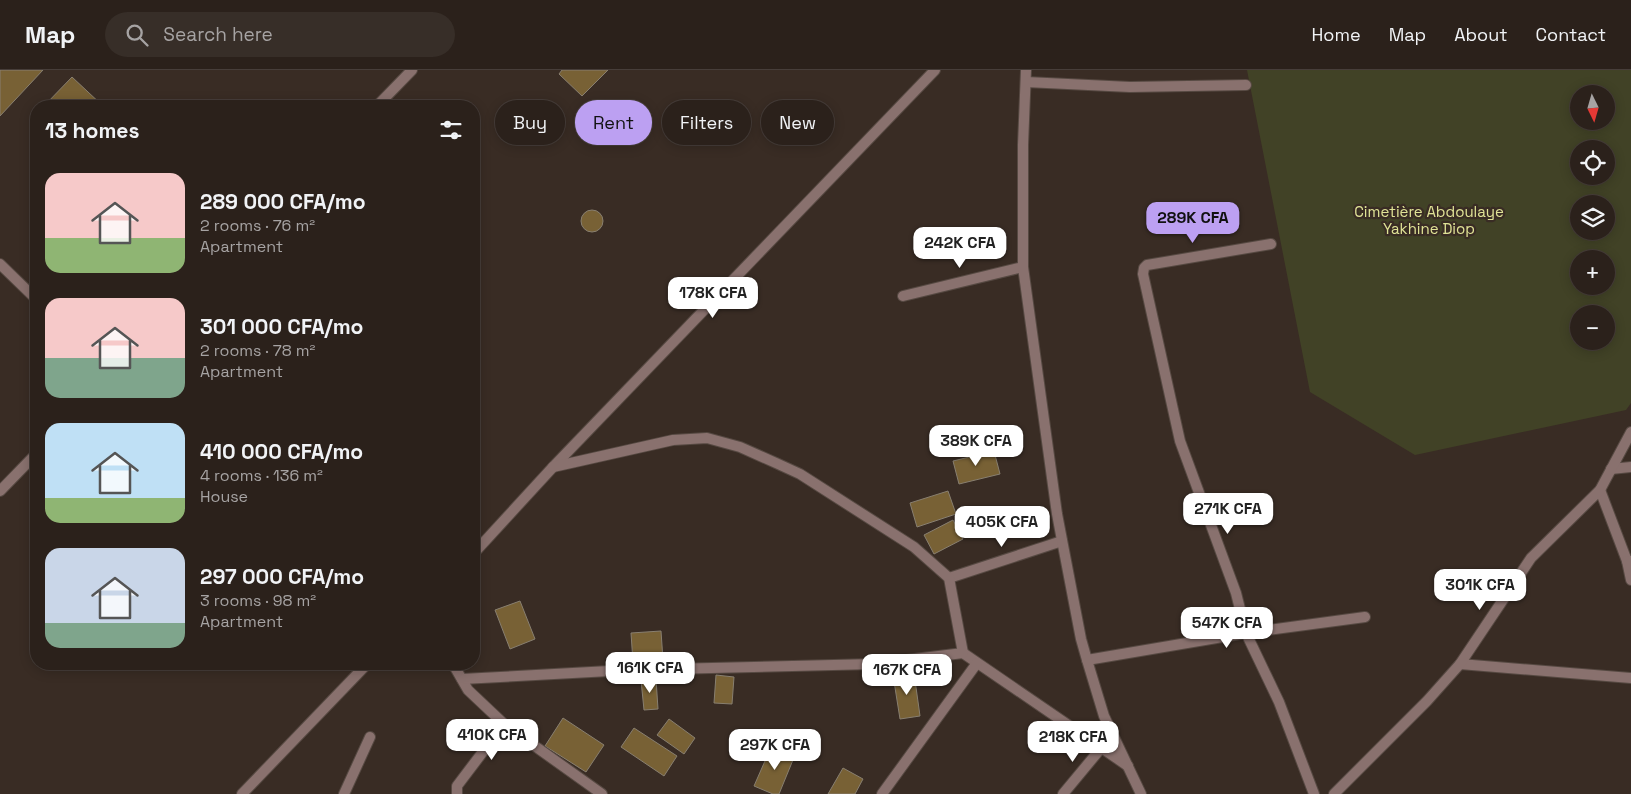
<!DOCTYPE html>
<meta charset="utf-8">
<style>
:root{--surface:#2b211b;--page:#372e28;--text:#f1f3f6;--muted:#a6a3a3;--line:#473e3a;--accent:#bca0f2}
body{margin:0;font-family:"Space Grotesk",sans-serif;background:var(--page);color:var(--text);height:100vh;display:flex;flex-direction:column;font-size:19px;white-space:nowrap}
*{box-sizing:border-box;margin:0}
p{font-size:16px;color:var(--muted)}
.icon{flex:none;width:28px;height:28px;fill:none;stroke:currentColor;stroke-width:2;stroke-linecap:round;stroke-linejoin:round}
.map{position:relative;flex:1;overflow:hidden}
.panel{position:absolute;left:30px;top:30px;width:450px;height:570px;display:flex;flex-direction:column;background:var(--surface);border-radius:20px;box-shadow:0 2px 12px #0003,0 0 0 1px var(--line)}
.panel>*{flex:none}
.banner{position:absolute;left:495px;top:30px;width:475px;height:45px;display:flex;gap:10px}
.needle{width:32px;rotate:175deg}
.tools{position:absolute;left:1570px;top:15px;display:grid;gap:10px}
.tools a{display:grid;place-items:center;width:45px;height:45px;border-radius:50%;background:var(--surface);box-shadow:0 2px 12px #0003,0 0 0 1px var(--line);font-size:25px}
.price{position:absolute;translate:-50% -42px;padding:0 11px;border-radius:10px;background:#fff;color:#222;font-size:16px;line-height:32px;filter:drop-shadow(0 1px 2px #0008)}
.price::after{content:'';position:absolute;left:50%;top:30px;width:15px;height:11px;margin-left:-8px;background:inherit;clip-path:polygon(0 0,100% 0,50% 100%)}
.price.active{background:var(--accent);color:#111}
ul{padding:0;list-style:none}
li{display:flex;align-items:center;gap:15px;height:125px;padding:0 15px}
li span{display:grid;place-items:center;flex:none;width:140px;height:100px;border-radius:15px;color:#555}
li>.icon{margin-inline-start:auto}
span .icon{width:60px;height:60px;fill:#fffc;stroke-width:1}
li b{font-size:21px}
h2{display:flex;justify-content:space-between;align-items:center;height:60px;padding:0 15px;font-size:21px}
.pill{padding:0 18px;border-radius:22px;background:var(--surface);box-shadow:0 2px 12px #0003,0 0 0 1px var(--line);font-size:18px;line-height:45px}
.pill.active{background:var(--accent);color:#111}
header{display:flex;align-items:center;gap:30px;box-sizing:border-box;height:70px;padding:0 25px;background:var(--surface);border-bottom:1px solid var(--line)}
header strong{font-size:24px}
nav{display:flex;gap:28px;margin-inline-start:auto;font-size:18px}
.search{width:350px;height:45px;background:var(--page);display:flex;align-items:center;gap:12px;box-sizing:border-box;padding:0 18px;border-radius:28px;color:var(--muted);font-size:19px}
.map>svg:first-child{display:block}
.green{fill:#414226;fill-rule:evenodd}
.building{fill:#786135;stroke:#887f70}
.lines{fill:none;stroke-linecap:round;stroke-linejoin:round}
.service-casing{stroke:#564942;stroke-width:12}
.minor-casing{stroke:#564942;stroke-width:12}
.tertiary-casing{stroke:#564942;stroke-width:12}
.service{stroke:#89716e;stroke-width:10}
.minor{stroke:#89716e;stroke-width:10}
.tertiary{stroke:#89716e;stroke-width:10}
.labels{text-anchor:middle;stroke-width:4.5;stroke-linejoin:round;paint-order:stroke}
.park-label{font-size:15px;fill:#e0e396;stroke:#392c24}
</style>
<header>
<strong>Map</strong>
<div class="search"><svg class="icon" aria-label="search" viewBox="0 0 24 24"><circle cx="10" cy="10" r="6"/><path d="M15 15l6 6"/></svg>Search here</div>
<nav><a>Home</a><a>Map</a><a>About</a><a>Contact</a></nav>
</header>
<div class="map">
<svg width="1631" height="724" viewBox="0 0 1631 724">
<rect width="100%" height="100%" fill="#392c24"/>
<path class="green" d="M1247,0H1631V333L1626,340L1415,385L1310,322ZM1579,24H1606V51H1579ZM1579,79H1606V106H1579ZM1579,134H1606V161H1579ZM1579,189H1606V216H1579ZM1579,244H1606V271H1579Z"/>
<g class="building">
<path d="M0,0H43L0,46Z"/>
<path d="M562,0H608L582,26L559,4Z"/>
<path d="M72,7L103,36H44Z"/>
<path d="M36,45V59L29,52Z"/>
<circle cx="592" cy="151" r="11"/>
<path d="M994,381L1000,404L959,414L953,391Z"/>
<path d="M948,421L956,444L917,457L910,433Z"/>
<path d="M953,450L963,469L934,484L924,465Z"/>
<path d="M520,531L535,569L510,579L495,540Z"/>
<path d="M661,561L663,590L633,592L631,563Z"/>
<path d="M914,603L920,646L900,649L893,605Z"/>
<path d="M716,605L734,607L732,634L714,633Z"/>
<path d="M656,609L658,639L644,640L641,610Z"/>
<path d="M563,648L604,675L586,702L545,676Z"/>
<path d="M669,649L695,668L684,684L657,665Z"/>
<path d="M634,658L677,686L664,706L621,677Z"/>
<path d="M772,675L795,685L779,724H773L754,716Z"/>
<path d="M843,698L863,709L855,724H828Z"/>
</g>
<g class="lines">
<defs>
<path id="service" d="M0,194L36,229"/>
<g id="minor">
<path d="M1026,12L1130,17L1246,15"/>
<path d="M377,36L412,0"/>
<path d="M1271,174L1147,195L1144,198L1143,204L1180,371L1236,523L1246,563L1279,632L1314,724"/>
<path d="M903,226L1023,197"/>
<path d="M1611,399L1631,397"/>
<path d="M1600,420L1627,491H1631"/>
<path d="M0,421L36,384"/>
<path d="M474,483L553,397L935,0"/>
<path d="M1627,491L1631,510"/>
<path d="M949,508L1062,471"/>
<path d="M963,583L1128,696"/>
<path d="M1087,590L1246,563L1365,547"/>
<path d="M453,594L468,620L504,654L602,724"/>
<path d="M1460,594L1631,608"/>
<path d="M462,609L628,600L874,594L963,583L949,508L914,477L800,404L776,393L740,377L707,368L673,370L553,397"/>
<path d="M242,724L367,594"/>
<path d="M344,724L370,667"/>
<path d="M457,724V716L504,654"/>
<path d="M882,724L977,593"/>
<path d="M1063,724L1102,677"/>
<path d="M1334,724L1427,631L1460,594L1531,488L1600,420L1631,362"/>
</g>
<path id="tertiary" d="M1026,0L1023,75V197L1057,444L1081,569L1087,590L1104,646L1141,724"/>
</defs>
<use href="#service" class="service-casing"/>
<use href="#minor" class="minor-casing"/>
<use href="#tertiary" class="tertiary-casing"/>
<use href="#service" class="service"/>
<use href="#minor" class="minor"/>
<use href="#tertiary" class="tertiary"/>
</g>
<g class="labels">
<g class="park-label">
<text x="1429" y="147">Cimetière Abdoulaye<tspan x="1429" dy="17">Yakhine Diop</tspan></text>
</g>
</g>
</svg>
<div class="tools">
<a><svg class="needle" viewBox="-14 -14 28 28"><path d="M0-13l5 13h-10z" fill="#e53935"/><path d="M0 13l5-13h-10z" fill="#a6a3a3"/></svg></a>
<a><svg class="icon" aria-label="locate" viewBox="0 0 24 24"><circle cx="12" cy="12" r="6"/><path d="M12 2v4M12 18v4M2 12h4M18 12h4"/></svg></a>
<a><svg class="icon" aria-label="layers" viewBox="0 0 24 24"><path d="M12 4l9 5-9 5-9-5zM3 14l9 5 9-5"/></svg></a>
<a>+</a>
<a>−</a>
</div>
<b class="price active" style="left:1193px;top:174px">289K CFA</b>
<b class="price" style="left:960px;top:199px">242K CFA</b>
<b class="price" style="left:713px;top:249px">178K CFA</b>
<b class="price" style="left:976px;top:397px">389K CFA</b>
<b class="price" style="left:1228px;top:465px">271K CFA</b>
<b class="price" style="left:1002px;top:478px">405K CFA</b>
<b class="price" style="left:1480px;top:541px">301K CFA</b>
<b class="price" style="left:1227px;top:579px">547K CFA</b>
<b class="price" style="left:650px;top:624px">161K CFA</b>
<b class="price" style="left:907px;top:626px">167K CFA</b>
<b class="price" style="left:492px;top:691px">410K CFA</b>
<b class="price" style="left:1073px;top:693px">218K CFA</b>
<b class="price" style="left:775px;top:701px">297K CFA</b>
<div class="banner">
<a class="pill">Buy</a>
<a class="pill active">Rent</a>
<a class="pill">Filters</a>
<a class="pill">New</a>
</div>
<section class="panel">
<h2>13 homes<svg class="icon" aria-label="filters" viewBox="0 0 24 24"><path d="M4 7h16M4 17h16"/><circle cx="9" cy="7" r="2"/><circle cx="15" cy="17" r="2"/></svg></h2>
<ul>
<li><span style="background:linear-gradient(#f6c9c9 65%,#8fb573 0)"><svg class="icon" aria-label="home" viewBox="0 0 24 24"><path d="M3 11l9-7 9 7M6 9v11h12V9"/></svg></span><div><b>289 000 CFA/mo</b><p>2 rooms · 76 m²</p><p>Apartment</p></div></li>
<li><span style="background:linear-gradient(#f6c9c9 60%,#7fa58c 0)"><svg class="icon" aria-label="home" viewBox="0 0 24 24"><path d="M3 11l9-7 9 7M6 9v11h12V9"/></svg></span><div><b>301 000 CFA/mo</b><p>2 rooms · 78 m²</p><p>Apartment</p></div></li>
<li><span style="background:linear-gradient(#bfe0f5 75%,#8fb573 0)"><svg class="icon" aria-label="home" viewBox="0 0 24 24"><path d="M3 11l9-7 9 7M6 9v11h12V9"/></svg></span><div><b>410 000 CFA/mo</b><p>4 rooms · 136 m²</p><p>House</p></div></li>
<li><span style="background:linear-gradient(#c9d6e8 75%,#7fa58c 0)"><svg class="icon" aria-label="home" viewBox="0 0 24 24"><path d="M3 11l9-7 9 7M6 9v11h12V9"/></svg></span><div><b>297 000 CFA/mo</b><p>3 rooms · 98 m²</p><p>Apartment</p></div></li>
</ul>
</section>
</div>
